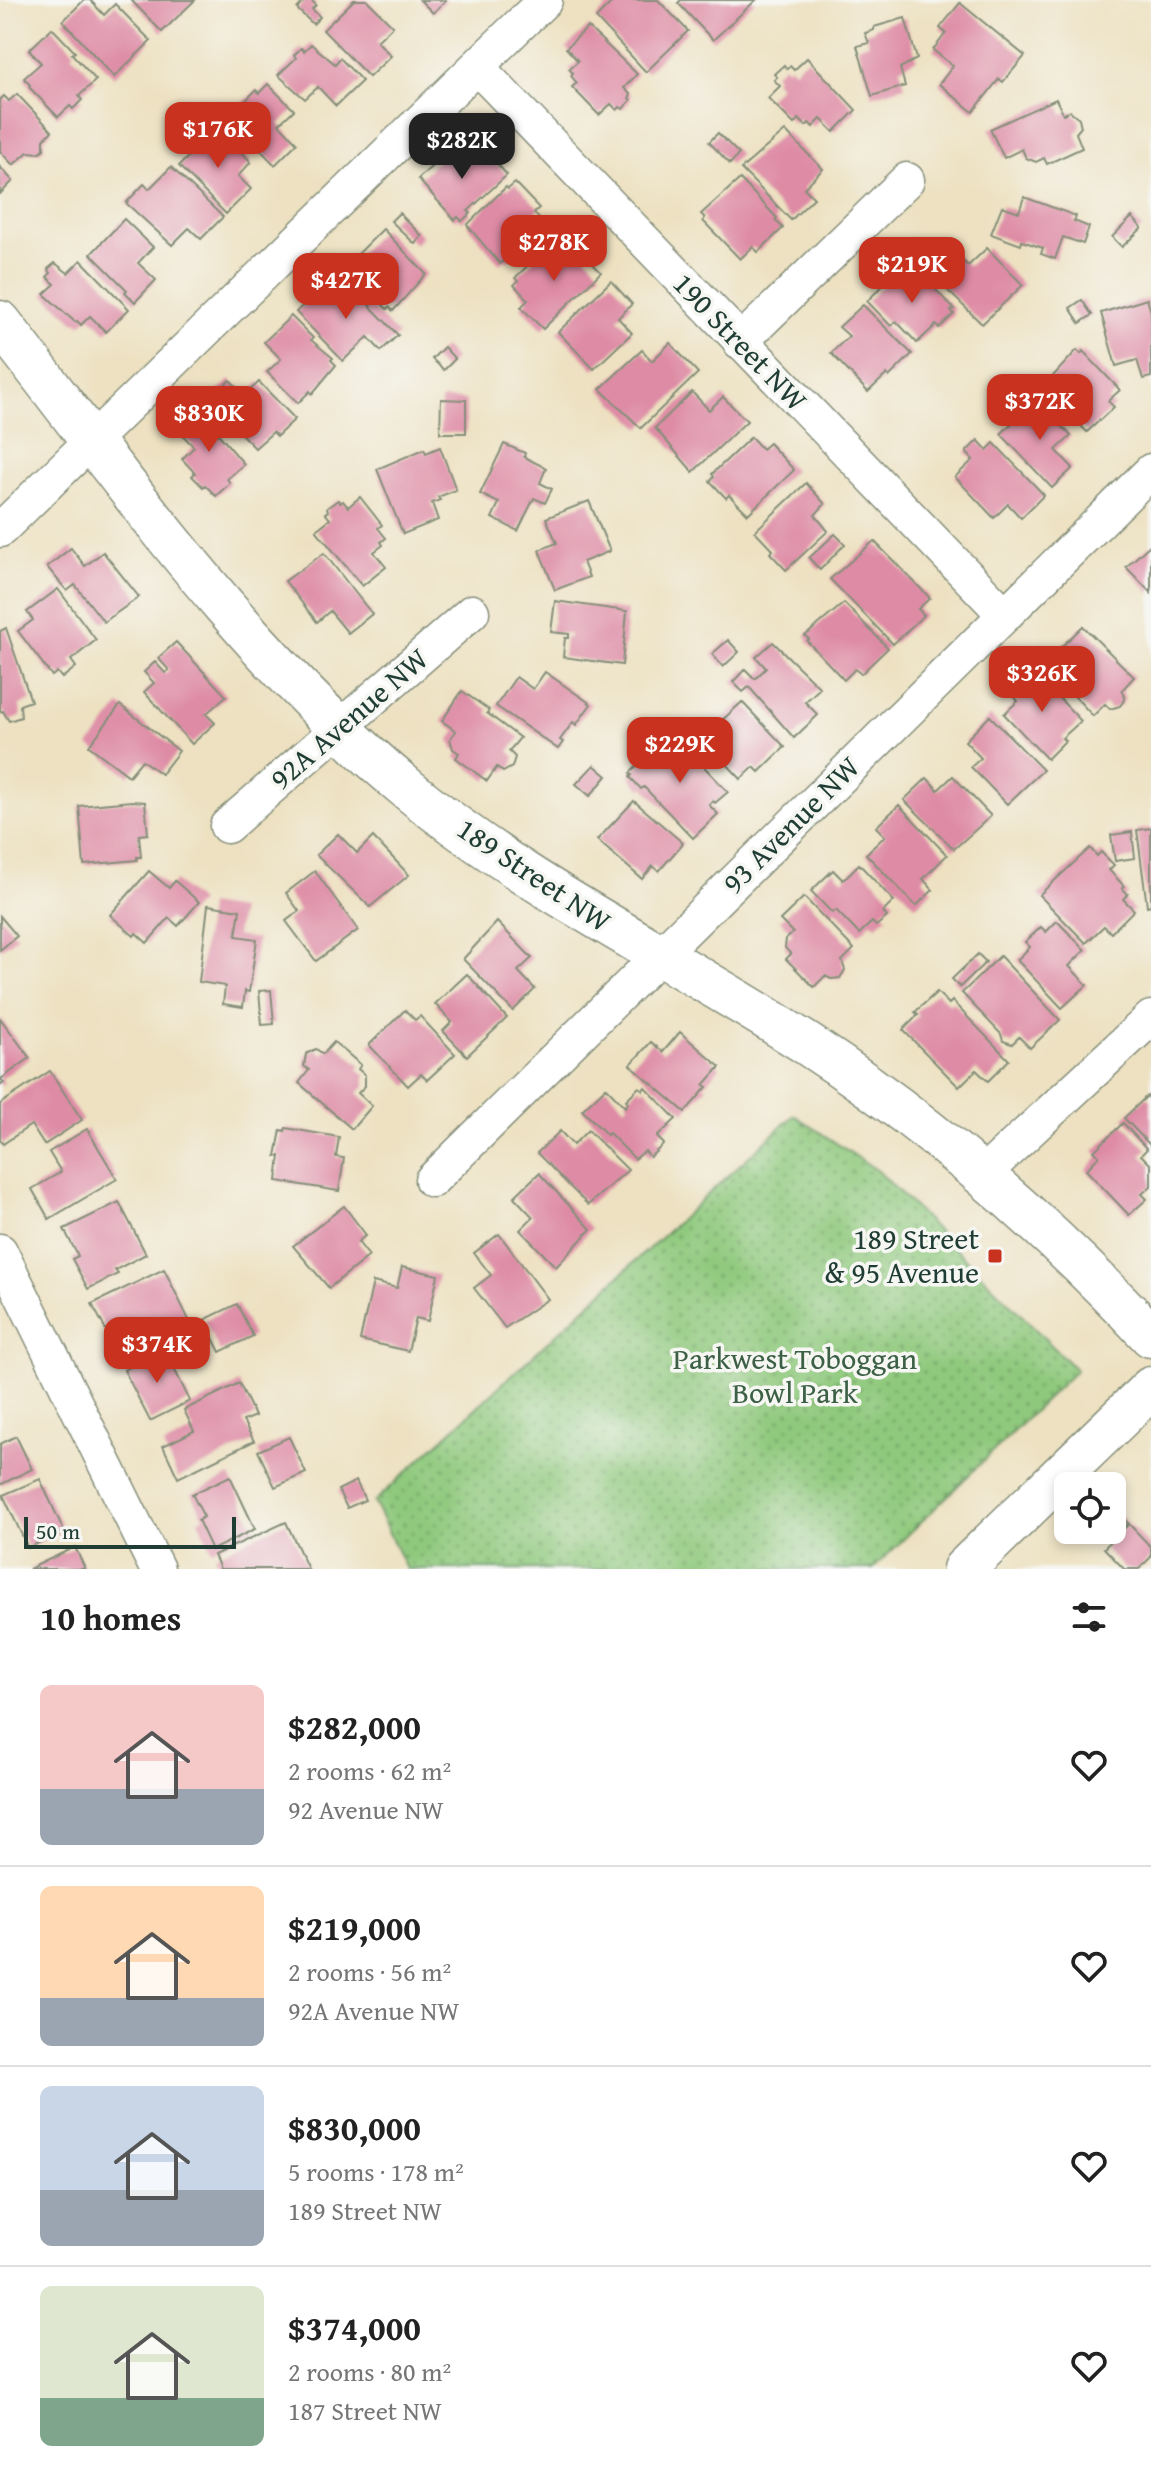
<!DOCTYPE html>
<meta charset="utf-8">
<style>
:root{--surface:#fff;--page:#f2f2f2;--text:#222;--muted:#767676;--line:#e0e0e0;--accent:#c8321e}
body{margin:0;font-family:"Gentium Book Plus",serif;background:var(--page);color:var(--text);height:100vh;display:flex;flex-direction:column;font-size:30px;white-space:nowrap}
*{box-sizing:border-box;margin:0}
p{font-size:26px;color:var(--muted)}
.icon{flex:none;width:44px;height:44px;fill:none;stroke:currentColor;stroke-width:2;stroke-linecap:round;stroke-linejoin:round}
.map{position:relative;height:1569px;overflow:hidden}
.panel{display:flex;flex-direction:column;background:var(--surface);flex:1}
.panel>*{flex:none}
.buttons{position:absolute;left:1054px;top:1472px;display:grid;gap:16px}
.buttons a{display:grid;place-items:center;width:72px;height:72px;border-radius:12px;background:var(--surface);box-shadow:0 4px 12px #0003;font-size:40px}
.scale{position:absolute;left:24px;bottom:20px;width:212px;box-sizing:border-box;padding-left:8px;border:4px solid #1f3d34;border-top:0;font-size:22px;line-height:28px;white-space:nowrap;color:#1f3d34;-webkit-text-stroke:6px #f6f6f2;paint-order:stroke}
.price{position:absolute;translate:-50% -68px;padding:0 18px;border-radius:16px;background:var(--accent);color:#fff;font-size:26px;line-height:52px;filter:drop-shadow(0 2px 4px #0008)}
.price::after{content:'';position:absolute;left:50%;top:48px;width:24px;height:18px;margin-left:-12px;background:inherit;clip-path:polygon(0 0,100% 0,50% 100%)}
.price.selected{background:#222;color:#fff}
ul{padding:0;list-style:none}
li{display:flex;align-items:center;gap:24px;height:200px;padding:0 40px}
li+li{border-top:2px solid var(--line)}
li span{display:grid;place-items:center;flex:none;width:224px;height:160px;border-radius:12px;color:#555}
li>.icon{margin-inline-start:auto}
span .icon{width:96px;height:96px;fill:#fffc;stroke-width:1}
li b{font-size:34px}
h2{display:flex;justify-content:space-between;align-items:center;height:96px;padding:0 40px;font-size:34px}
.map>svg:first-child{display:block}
.park{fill:url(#park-dots);stroke:#578358;stroke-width:2}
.building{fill:#de8ba5}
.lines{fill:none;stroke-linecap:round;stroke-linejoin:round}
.minor-casing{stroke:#868f7a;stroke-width:37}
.tertiary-casing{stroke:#868f7a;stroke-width:45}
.minor{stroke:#fff;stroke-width:34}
.tertiary{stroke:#fff;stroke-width:42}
.poi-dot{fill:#c8321e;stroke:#f6f6f2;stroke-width:3}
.labels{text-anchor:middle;stroke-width:7;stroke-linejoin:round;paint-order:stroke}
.street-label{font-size:30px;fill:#1f3d34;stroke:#f6f6f2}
.poi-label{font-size:30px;fill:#1f3d34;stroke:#f6f6f2;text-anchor:end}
.park-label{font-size:30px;fill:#3b6046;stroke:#f6f6f2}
</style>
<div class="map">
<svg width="1151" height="1569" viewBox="0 0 1151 1569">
<defs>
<pattern id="park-dots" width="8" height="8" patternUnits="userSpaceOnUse" patternTransform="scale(2)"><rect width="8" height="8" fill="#8fc97d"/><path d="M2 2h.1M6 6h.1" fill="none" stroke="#74a467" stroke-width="1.8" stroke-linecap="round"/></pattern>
</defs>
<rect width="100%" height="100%" fill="#f6f6f2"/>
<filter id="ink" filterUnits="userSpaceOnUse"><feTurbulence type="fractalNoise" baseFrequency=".0125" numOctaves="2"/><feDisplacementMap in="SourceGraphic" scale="16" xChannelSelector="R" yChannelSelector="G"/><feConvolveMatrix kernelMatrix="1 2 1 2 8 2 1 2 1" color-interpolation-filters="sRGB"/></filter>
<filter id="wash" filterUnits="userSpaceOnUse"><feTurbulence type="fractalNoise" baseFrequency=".006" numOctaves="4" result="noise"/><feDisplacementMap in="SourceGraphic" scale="32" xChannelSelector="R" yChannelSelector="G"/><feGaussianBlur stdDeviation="1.8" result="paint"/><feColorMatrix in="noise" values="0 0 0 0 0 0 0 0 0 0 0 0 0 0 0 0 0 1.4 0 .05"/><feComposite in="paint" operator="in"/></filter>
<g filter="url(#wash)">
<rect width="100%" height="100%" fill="#ede1c1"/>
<path class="park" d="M794,1115L878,1171L1076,1370L873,1569H406L374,1502Z"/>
<g id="blocks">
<g class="building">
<path d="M84,0H90L104,15L115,4L151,41L114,77L63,21Z"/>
<path d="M131,0H195L162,32Z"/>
<path d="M305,0H311L316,5L312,9L320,17L313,24L297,9Z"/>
<path d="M354,0H367L393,26L377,41L391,56L369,77L323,30Z"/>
<path d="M420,0H446L433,13Z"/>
<path d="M614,0H658L688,31L646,72L596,18Z"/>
<path d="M681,0H756L713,40L678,3Z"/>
<path d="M960,3L1025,56L1003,82L999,79L973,112L939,84L953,66L933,50L946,33L940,28Z"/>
<path d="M905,18L917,59L900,68L905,86L872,96L857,46L869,43L865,33L874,30V27Z"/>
<path d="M588,27L637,74L624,88L631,95L629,98L631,100L623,109L620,107L617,110L611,104L599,115L572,87L577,83L571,76L573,73L569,69L578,61L566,48Z"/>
<path d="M52,28L75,52L72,54L96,80L79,96L82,100L73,109L70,106L58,117L29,87L30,85L24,78L41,63L29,50Z"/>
<path d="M311,44L335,64L340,58L362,81L336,106L318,87L305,99L278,75L296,58L294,55L301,48L304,51Z"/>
<path d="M807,58L856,110L834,132L821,119L813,127L809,123L806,126L799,119L794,124L768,98L780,86L774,80L777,77L774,74L784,65L787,69L790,66L794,70Z"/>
<path d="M268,84L294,110L279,124L297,143L275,165L251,140L256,136L235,119L247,107L243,103L256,90L259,93Z"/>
<path d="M17,94L52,131L44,139V149L39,153L28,152L13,165L0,151V100L4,96L9,101Z"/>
<path d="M1056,99L1063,114L1070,111L1079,118L1081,127L1076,133L1082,148L1047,164L1044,158L1036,162L1026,158L1022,149L1004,158L990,129Z"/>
<path d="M217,127L251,162L238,176L251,189L226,214L179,166Z"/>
<path d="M785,131L823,169L804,188L814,198L791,220L741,169Z"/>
<path d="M718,133L739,154L730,164L709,142Z"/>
<path d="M457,143L474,162L486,151L507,175L468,211L471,213L462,221L458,217L455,220L418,179Z"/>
<path d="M0,167L13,181L0,194Z"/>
<path d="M171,167L223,217L201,239L189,228L172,245L126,203L144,184L149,189Z"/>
<path d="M740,179L777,218L775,220L783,228L758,252L753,247L740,259L703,221L705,218L701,214Z"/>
<path d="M515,183L539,208L534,213L545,225L508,261L505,259L500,264L467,225L506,187L508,189Z"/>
<path d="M1024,197L1076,216L1074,221L1089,227L1083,244L1063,237L1055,259L1041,254L1043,248L1022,241L1021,245L991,234L1002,206L1019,212Z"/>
<path d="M399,213L422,236L415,244L391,221Z"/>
<path d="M1132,217L1142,228L1122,247L1112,237Z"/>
<path d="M124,219L153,247L138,263L156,280L135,302L125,292L127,290L91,254Z"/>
<path d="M383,229L426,274L393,311L389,307L387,309L350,271L362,260L357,255Z"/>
<path d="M552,242L569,259L579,249L601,272L543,329L521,307L528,300L514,285L518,281L515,278Z"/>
<path d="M987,248L1023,285L982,324L933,276L956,254L968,266Z"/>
<path d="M81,260L129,309L106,332L90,316L81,325L77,321L75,322L44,294L55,284L47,277L51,273L48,269L55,263L68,273Z"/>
<path d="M914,267L954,309L951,311L954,314L939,328L936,325L917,343L896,321L891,326L867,301L894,275L899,281Z"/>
<path d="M346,281L398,335L381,351L368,337L343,361L296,312L319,290L327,299Z"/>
<path d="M611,281L632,304L618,318L632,333L594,369L558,332Z"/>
<path d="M1147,299L1151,312V377L1143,379L1137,360L1116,366L1101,313Z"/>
<path d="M1082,300L1092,315L1080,323L1070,308Z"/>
<path d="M863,305L912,354L889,377L887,374L868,392L831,353L849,336L839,327Z"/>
<path d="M291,316L313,338L311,340L333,358L331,360L336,365L312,394L310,391L298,403L267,372L281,359L264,342Z"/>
<path d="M670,343L698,373L641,428L600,389L642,350L652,361Z"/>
<path d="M444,347L455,359L444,370L432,359Z"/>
<path d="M1077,350L1081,354L1083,351L1120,390L1108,401L1114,407L1087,432L1043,387Z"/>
<path d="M230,380L245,395L259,382L295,419L277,436L273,432L255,448L208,400Z"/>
<path d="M692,392L709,410L723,397L747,421L693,472L655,428Z"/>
<path d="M441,399L466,400V433H440Z"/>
<path d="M1036,399L1071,436L1056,450L1073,468L1052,488L1001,434Z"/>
<path d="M198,410L244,464L227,479L230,483L216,496L205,485L203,487L192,476L195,473L182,459L194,447L177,429Z"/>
<path d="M751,437L762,449L769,443L794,470L748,514L729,495L726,498L710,481L714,477L712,474Z"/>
<path d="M978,440L987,450L994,443L1044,495L1021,518L1008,504L994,518L955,477L973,460L966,452Z"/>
<path d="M504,444L525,453L524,457L546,468L540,483L552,489L545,503L534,498L518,531L492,518L499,503L480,494Z"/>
<path d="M440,447L456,490L438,497L440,500L432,503L438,520L403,534L377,469L424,449L426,453Z"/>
<path d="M806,483L825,504L815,515L828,531L786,570L770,553L773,550L755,531Z"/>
<path d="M360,497L382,525L378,528L386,538L381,542L383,545L374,552L386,567L362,586L316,530L330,519L325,513L328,511L327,508L338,500L340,503L343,501L348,507Z"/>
<path d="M589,501L610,551L583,562L589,577L555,590L539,550L557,543L546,518Z"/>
<path d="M835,534L845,544L820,570L809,558Z"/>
<path d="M874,541L930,598L918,609L924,615L893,644L830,579Z"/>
<path d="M1151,544V593L1126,567Z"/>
<path d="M71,548L85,566L103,552L139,597L104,622L75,585L67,591L47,567Z"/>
<path d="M324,553L372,614L348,633L330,611L317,622L285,581Z"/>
<path d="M58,589L96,640L71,660L76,667L62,678L57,672L52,676L18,631L33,620L27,612Z"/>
<path d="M555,601L627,611L622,665L563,657L565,638H569V634L551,632Z"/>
<path d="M844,603L888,648L861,674L855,669L844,680L807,641L809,639L805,636Z"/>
<path d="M1083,626L1134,677L1122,690L1125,699L1120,706L1110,709L1105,704L1093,716L1066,687L1070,683L1065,677L1066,669L1073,661L1060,648Z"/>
<path d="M6,628L31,701L20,705L21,717L9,721L3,711L0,712V631Z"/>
<path d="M728,640L739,652L723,667L712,654Z"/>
<path d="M176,642L226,696L206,714L215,723L192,744L144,692L154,683L144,672L155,662L165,673L169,670L158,658Z"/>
<path d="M773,642L820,688L805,702L818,715L794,738L749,687L743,692L733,682L745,669L755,679L766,668L756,657Z"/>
<path d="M1039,668L1063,693L1058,697L1081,721L1062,738L1065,741L1047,759L1004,714L1018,701L1012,694Z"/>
<path d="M545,672L591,704L576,725L573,722L560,740L563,742L558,749L496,706L516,677L533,689Z"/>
<path d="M462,691L489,710L487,713L520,738L509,751L515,757L512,767L503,772L497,767L487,781L456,758L459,753L453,749L450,739L456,731L442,721Z"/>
<path d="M742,702L785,747L759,772L754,767L741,779L705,741L708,738L704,733L717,721L719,723Z"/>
<path d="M120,705L179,751L161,774L142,760L129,776L89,746Z"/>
<path d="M990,716L1043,770L1007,804L971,767L981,758L965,741Z"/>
<path d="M672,733L728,792L715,803L713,801L709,805L718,814L693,838L644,787L641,789L630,777L632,775L630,773Z"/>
<path d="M594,765L607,776L590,796L576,784Z"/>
<path d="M953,776L991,816L954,849L904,800L927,778L938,790Z"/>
<path d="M132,801L145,802L148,834L139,835L141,857H137V860L84,865L79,806Z"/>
<path d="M634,801L683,843L659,871L653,866L642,879L597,840Z"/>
<path d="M899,805L947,855L923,879L933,890L916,906L866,854L885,836L876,827Z"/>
<path d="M1151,828V905L1147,906L1137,830Z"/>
<path d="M1132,832L1135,858L1115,861L1111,835Z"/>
<path d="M338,834L357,853L373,837L409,875L370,907L316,855Z"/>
<path d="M1090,848L1097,856L1101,852L1114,865L1109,870L1124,886L1122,888L1128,894L1123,899L1134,910L1111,933L1104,926L1086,943L1039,895Z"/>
<path d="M859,864L894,901L883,912L887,917L876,926L872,922L859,934L836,910L832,913L811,891L833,870L843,880Z"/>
<path d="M149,871L169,888L175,881L199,902L178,926L169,918L147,943L136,933L134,936L110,915Z"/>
<path d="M315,871L358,930L316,961L286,921L299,911L286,893Z"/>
<path d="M804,897L854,949L842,961L845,970L840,978L831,979L825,976L814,987L786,959L791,954L785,948L786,939L793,933L780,920Z"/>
<path d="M208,905L240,910L236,936L257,939L249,992L245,991L243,1007L223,1004L225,986L199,982Z"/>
<path d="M0,916L17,936L0,950Z"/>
<path d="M1057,921L1085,950L1069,966L1087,985L1062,1008L1017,960L1030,947L1025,942L1041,927L1046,932Z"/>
<path d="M497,922L532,958L518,971L535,989L513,1011L463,959Z"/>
<path d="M978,954L986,962L960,987L952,979Z"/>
<path d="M1000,956L1060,1020L1030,1048L1019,1037L1012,1044L1003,1041L1001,1034L962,993Z"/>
<path d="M467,974L507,1018L467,1056L443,1031L452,1022L435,1004Z"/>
<path d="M271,990L274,1024L262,1025L259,991Z"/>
<path d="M937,992L949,1004L952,1001L1009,1060L988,1081L976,1070L959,1087L903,1030L918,1015L915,1012Z"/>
<path d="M405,1010L415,1020L420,1016L455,1054L427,1080L421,1074L408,1086L369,1045Z"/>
<path d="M0,1018L30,1058L1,1079L4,1083L0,1086Z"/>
<path d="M680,1032L720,1067L704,1085L707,1087L685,1112L630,1065L651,1042L663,1052Z"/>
<path d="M334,1042L361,1065L358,1069L365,1075V1086L358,1093L372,1106L352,1129L299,1083L309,1070L304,1066L306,1054L316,1049L323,1054Z"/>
<path d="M50,1071L82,1120L44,1145L31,1125L3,1144L0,1139V1104Z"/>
<path d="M606,1087L625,1107L628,1103L626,1100L639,1087L643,1090L645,1087L676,1119L657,1137L664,1144L650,1157L645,1151L635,1159L609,1133L607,1135L582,1110Z"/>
<path d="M1147,1096L1151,1100V1146L1124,1118Z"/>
<path d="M1123,1123L1147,1149L1141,1155L1151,1165V1186L1142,1194L1147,1199L1129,1215L1086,1170L1099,1156L1094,1151Z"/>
<path d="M286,1128L339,1137L336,1157L344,1158L339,1191L277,1181L280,1156H276L281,1130L285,1131Z"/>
<path d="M87,1129L117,1179L49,1219L32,1189L61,1172L49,1152Z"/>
<path d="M588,1130L628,1170L588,1205L537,1153L560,1131L573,1145Z"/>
<path d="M539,1173L591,1229L556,1267L520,1230L533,1217L514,1197Z"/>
<path d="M119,1202L146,1254L115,1270L118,1274L88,1289L72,1259L78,1256L64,1229Z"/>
<path d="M344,1206L366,1235L358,1242L369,1256L329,1288L293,1246Z"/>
<path d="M499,1234L548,1299L505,1328L474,1288L491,1275L474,1253Z"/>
<path d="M402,1267L438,1275L428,1321L416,1318L408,1351L360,1340L373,1282L397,1288Z"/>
<path d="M164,1269L189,1320L148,1340L138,1319L108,1334L92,1304Z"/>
<path d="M237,1304L253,1336L220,1352L204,1320Z"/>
<path d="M165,1350L190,1401L150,1421L124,1370Z"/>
<path d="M239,1383L255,1416L243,1421L254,1441L178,1478L163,1446L194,1431L184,1410Z"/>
<path d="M16,1436L32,1469L0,1485V1444Z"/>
<path d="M289,1437L306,1473L275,1487L258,1451Z"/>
<path d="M230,1476L255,1529L212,1550L198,1520L204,1517L192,1494Z"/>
<path d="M40,1479L64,1531L28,1548L3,1495Z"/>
<path d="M356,1481L365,1500L347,1508L338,1490Z"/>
<path d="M1114,1508L1128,1523L1113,1538L1105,1530H1112Z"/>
<path d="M286,1522L308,1569H220L214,1555Z"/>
<path d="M1129,1524L1151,1547V1557L1139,1569H1124L1104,1548Z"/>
<path d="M75,1547L85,1569H29Z"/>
</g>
</g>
</g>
<g filter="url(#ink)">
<use href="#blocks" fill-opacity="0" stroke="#868f7a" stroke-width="2"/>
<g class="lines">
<defs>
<g id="minor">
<path d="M477,67L1005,615"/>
<path d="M740,342L907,180"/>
<path d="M0,530L545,0"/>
<path d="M227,826L472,612"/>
<path d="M981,1176L1151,1018"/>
<path d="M432,1180L1151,471"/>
<path d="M0,1251L157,1569"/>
</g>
<g id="tertiary">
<path d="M0,322C127,485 248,657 409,790C519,880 648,945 769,1020C910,1106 1038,1216 1151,1336"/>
<path d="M964,1569L1151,1388"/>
</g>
</defs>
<use href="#minor" class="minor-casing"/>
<use href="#tertiary" class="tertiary-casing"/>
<use href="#minor" class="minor"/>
<use href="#tertiary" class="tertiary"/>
</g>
</g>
<rect class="poi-dot" x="987" y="1248" width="16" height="16" rx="4"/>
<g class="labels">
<g class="street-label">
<text transform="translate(740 342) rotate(46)" y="10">190 Street NW</text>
<text transform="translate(349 719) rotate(-41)" y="10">92A Avenue NW</text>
<text transform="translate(791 825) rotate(-45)" y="10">93 Avenue NW</text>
<text transform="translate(534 875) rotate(34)" y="10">189 Street NW</text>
</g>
<g class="poi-label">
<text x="979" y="1249">189 Street<tspan x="979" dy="34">&amp; 95 Avenue</tspan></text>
</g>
<g class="park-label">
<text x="795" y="1369">Parkwest Toboggan<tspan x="795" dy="34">Bowl Park</tspan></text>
</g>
</g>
</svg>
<div class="buttons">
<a><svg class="icon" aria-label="locate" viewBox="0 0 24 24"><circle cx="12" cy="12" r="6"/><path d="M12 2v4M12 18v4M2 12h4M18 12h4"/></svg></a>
</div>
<div class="scale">50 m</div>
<b class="price" style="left:218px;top:170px">$176K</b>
<b class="price selected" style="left:462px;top:181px">$282K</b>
<b class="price" style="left:554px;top:283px">$278K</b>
<b class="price" style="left:912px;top:305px">$219K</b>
<b class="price" style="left:346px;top:321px">$427K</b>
<b class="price" style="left:1040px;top:442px">$372K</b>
<b class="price" style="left:209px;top:454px">$830K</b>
<b class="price" style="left:1042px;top:714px">$326K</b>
<b class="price" style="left:680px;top:785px">$229K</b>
<b class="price" style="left:157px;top:1385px">$374K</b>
</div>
<section class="panel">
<h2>10 homes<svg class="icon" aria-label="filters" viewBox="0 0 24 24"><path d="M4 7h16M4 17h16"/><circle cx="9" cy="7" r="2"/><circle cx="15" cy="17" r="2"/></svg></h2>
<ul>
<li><span style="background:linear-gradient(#f6c9c9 65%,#9aa5b1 0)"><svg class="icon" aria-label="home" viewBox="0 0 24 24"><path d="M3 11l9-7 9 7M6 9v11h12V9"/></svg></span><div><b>$282,000</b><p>2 rooms · 62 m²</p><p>92 Avenue NW</p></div><svg class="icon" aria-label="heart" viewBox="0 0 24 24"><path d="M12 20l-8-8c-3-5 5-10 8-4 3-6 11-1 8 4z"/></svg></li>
<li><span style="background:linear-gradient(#ffd9b3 70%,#9aa5b1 0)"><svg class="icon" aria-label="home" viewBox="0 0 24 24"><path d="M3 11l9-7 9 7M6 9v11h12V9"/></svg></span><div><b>$219,000</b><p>2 rooms · 56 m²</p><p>92A Avenue NW</p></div><svg class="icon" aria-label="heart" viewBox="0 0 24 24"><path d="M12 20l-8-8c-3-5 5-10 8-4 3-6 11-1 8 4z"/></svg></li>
<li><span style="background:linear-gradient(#c9d6e8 65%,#9aa5b1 0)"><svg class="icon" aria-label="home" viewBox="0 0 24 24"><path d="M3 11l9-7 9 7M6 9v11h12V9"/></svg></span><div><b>$830,000</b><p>5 rooms · 178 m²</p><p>189 Street NW</p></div><svg class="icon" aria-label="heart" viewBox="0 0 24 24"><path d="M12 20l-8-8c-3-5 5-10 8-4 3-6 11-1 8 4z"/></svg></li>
<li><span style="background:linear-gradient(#dfe7d0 70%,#7fa58c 0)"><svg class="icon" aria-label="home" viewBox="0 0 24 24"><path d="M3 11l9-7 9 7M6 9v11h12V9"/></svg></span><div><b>$374,000</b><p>2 rooms · 80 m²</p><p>187 Street NW</p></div><svg class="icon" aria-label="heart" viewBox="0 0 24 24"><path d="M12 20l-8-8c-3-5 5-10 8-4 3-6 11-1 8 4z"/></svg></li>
</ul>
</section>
